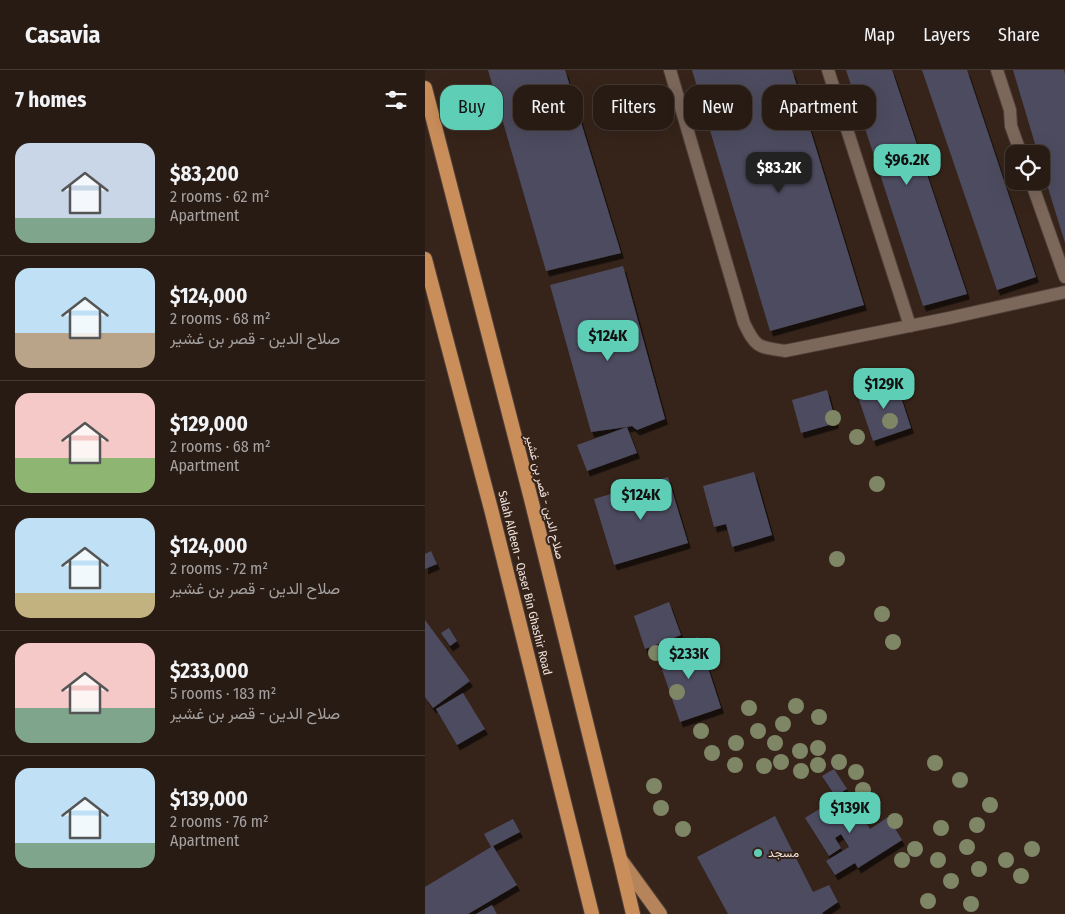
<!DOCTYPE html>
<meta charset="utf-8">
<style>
:root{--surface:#281b14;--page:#30241d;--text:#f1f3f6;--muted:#a5a1a0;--line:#443934;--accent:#5eceb7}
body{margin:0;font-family:"Fira Sans Condensed",Vazirmatn,sans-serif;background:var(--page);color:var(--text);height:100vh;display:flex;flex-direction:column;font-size:19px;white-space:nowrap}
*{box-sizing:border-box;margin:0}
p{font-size:16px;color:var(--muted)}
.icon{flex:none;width:28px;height:28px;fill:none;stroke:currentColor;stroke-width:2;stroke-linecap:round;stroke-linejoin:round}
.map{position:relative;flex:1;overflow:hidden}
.details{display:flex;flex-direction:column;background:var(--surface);width:425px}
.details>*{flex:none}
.top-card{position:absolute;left:15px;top:15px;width:475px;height:45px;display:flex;gap:10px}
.tools{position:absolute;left:580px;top:75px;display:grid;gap:10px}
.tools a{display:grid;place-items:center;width:45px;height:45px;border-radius:10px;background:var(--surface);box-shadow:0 5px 20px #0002,0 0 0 1px var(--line);font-size:25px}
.price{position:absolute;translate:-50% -42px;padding:0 11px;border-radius:10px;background:var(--accent);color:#111;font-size:16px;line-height:32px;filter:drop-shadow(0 1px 2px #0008)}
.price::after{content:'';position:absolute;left:50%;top:30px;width:15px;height:11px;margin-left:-8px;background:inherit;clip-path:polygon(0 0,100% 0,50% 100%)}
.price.active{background:#222;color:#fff}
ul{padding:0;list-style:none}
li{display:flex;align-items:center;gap:15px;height:125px;padding:0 15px}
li+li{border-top:1px solid var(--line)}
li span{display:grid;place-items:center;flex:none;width:140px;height:100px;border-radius:15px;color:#555}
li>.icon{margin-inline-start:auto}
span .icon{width:60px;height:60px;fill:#fffc;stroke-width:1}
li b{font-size:21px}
h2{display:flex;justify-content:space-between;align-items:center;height:60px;padding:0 15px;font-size:21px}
.tag{padding:0 18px;border-radius:15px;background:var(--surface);box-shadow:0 5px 20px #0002,0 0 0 1px var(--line);font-size:18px;line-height:45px}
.tag.active{background:var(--accent);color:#111}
header{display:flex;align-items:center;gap:30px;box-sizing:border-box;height:70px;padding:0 25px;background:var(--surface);border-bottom:1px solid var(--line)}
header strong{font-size:24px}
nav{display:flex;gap:28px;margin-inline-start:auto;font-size:18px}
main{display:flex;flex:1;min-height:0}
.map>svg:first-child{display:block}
.building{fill:#4d4b5f;filter:url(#shadow)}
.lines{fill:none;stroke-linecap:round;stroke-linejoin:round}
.service-casing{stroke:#4f4039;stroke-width:14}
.primary-casing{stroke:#4f4039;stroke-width:16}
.trunk-casing{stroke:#4f4039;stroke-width:16}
.service{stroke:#7c675b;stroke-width:12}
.primary{stroke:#b6845a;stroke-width:14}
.trunk{stroke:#ca8e5a;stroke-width:14}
.tree{fill:#7e8665}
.poi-dot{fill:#5eceb7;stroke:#36241a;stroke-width:2}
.labels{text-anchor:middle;stroke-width:4;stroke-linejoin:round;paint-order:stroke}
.street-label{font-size:12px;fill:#efe2dc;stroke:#36241a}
.poi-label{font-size:12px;fill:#efe2dc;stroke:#36241a;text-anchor:start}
</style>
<header>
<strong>Casavia</strong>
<nav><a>Map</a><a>Layers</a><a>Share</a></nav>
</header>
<main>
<section class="details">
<h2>7 homes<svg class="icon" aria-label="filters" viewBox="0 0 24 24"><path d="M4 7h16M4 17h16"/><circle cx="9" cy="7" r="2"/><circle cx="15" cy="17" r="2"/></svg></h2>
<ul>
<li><span style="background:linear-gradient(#c9d6e8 75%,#7fa58c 0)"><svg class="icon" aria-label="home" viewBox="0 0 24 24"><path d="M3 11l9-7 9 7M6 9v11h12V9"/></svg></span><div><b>$83,200</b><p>2 rooms · 62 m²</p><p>Apartment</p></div></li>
<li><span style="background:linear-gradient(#bfe0f5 65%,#b9a48a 0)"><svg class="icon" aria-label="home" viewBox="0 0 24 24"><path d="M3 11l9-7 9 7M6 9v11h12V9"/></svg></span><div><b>$124,000</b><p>2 rooms · 68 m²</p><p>صلاح الدين - قصر بن غشير</p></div></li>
<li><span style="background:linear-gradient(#f6c9c9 65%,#8fb573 0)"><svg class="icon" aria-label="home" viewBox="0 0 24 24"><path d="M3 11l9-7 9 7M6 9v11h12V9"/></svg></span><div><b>$129,000</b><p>2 rooms · 68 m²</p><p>Apartment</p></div></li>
<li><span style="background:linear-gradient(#bfe0f5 75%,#c2b280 0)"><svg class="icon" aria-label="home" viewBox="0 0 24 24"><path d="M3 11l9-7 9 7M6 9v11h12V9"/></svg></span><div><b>$124,000</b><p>2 rooms · 72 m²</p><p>صلاح الدين - قصر بن غشير</p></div></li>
<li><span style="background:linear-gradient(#f6c9c9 65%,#7fa58c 0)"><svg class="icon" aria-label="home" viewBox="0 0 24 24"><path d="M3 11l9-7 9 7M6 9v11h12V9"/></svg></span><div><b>$233,000</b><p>5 rooms · 183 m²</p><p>صلاح الدين - قصر بن غشير</p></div></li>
<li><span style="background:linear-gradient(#bfe0f5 75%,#7fa58c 0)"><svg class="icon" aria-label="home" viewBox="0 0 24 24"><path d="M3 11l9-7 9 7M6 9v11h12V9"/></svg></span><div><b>$139,000</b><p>2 rooms · 76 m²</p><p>Apartment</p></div></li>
</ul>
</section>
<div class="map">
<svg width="640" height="844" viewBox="0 0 640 844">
<defs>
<filter id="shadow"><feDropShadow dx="3" dy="5.5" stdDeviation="0" flood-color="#0009"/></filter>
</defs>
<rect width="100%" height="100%" fill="#36241a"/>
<g class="building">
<path d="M63,0H140L196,183L121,201Z"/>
<path d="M267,0H367L439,235L345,261Z"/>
<path d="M421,0H467L542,224L498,236Z"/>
<path d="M497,0H542L611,207L572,220Z"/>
<path d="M588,0H639L640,4V173L616,95V84H613Z"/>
<path d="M198,196L240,349L212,360L207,356L202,357L212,383L162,401L152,375L202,357L166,362L125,215Z"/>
<path d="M470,309L486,358L448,371L431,321Z"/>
<path d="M402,320L411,353L376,363L367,330Z"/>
<path d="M329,402L347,465L307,477L301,454L289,457L278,416Z"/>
<path d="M243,407L263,473L189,495L169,429Z"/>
<path d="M6,481L12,494L0,499V484Z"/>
<path d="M244,532L256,565L220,579L209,546Z"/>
<path d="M0,550L45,611L8,638L0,627Z"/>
<path d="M24,558L32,571L25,576L16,563Z"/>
<path d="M273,567L296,638L255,652L231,582Z"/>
<path d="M38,623L60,659L32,675L11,639Z"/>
<path d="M409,699L422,719L410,726L397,706Z"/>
<path d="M421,722L445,759L463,747L477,770L433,798L430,793L410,805L401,791L424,777L416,764L410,768L416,778L404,786L380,748Z"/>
<path d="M350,746L388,822L404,815L413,832L397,843L398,844H303L272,787Z"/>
<path d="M88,749L95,762L68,776L92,815L43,844H0V817L66,777L59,764Z"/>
<path d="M67,835L72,844H51Z"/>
</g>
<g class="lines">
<defs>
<g id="service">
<path d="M245,0L319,253C331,278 333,277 360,281L524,248L640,222"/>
<path d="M403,0L485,256"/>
<path d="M572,0L585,40L586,56L596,84"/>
<path d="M606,111L640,207"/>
</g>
<path id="primary" d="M195,789L235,844"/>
<g id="trunk">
<path d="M0,18L106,429L195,789L208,844"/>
<path d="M0,189L66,439L167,844"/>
</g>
</defs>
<use href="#service" class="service-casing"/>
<use href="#primary" class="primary-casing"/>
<use href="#trunk" class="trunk-casing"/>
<use href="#service" class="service"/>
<use href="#primary" class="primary"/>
<use href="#trunk" class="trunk"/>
</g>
<g class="tree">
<circle cx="408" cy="348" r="8"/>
<circle cx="465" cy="351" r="8"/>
<circle cx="432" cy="367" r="8"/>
<circle cx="452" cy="414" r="8"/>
<circle cx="412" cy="489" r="8"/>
<circle cx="457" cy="544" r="8"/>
<circle cx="468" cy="572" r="8"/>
<circle cx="231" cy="583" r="8"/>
<circle cx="252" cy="622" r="8"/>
<circle cx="371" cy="636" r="8"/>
<circle cx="324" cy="638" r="8"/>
<circle cx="394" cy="647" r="8"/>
<circle cx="358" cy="654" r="8"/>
<circle cx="276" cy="661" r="8"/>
<circle cx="333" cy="661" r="8"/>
<circle cx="311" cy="673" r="8"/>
<circle cx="350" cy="673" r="8"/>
<circle cx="393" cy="678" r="8"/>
<circle cx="375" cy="681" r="8"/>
<circle cx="287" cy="683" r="8"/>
<circle cx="356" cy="692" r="8"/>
<circle cx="414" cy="692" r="8"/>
<circle cx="510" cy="693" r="8"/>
<circle cx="310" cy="695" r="8"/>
<circle cx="393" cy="695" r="8"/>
<circle cx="339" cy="696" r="8"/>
<circle cx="376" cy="701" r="8"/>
<circle cx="431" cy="702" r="8"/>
<circle cx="535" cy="710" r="8"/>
<circle cx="229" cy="716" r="8"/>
<circle cx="438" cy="720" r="8"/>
<circle cx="565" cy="735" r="8"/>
<circle cx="236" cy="738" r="8"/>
<circle cx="470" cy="751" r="8"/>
<circle cx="552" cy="755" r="8"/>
<circle cx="516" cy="758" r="8"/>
<circle cx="258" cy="759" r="8"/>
<circle cx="542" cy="777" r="8"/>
<circle cx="490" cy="779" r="8"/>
<circle cx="607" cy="779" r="8"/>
<circle cx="477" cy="790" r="8"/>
<circle cx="513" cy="790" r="8"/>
<circle cx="581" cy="790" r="8"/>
<circle cx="554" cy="799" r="8"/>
<circle cx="596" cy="806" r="8"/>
<circle cx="526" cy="811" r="8"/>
<circle cx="503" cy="831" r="8"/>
<circle cx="546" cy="834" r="8"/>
</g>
<circle class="poi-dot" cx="333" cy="783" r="5"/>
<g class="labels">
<g class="street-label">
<text transform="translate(120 427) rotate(76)" y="4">صلاح الدين - قصر بن غشير</text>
<text transform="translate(100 513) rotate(76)" y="4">Salah Aldeen - Qaser Bin Ghashir Road</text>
</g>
<g class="poi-label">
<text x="343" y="787">مسجد</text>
</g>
</g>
</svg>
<div class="tools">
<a><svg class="icon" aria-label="locate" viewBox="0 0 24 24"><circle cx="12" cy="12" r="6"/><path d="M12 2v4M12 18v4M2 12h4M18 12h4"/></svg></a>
</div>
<b class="price" style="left:482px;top:116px">$96.2K</b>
<b class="price active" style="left:354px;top:124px">$83.2K</b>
<b class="price" style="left:183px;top:292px">$124K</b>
<b class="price" style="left:459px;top:340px">$129K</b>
<b class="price" style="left:216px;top:451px">$124K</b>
<b class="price" style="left:264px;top:610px">$233K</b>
<b class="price" style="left:425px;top:764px">$139K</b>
<div class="top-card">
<a class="tag active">Buy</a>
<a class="tag">Rent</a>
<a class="tag">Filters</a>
<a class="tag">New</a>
<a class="tag">Apartment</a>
</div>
</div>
</main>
